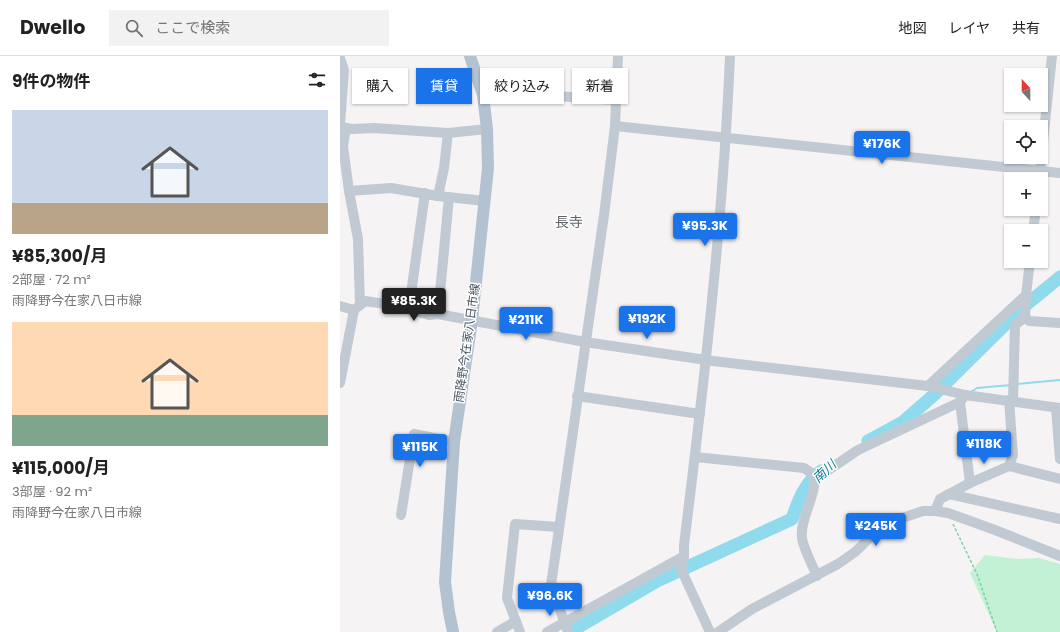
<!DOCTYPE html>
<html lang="ja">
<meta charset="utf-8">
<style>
:root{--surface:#fff;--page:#f2f2f2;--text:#222;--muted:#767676;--line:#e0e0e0;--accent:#1a73e8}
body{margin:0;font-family:Poppins,"Noto Sans JP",sans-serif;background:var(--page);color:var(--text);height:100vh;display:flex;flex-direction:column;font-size:15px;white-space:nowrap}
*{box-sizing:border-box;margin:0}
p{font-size:13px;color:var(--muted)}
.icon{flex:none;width:22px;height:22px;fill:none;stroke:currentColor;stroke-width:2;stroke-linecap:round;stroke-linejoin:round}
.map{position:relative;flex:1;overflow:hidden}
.side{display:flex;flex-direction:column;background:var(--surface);width:340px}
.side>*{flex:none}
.hud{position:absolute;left:12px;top:12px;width:380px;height:36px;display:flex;gap:8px}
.needle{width:26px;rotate:339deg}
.controls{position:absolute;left:664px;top:12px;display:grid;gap:8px}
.controls a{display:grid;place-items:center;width:44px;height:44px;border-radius:0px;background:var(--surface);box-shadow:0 1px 3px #0004;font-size:20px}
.price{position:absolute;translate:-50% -34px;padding:0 9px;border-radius:4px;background:var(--accent);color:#fff;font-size:13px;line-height:26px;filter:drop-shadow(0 1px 2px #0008)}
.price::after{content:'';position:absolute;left:50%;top:24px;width:12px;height:9px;margin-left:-6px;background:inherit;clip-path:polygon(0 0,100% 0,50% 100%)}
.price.selected{background:#222;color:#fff}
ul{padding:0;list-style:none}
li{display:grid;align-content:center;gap:8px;height:212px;padding:0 12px}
li span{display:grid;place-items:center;height:124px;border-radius:0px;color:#555}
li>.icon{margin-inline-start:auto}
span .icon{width:72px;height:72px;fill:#fffc;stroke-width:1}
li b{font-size:17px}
h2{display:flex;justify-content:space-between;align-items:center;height:48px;padding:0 12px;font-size:17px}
.chip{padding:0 14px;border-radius:0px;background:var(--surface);box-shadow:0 1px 3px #0004;font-size:14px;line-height:36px}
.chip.selected{background:var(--accent);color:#fff}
header{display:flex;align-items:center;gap:24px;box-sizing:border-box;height:56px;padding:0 20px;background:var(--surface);border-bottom:1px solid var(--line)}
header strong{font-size:19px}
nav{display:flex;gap:22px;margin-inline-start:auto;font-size:14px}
.search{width:280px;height:36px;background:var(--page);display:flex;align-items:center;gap:10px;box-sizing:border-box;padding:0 14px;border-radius:0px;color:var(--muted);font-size:15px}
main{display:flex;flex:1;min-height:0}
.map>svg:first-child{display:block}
.green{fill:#c3f1d5}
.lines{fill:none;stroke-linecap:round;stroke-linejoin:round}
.stream{stroke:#90daee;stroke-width:2}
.river{stroke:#90daee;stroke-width:13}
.path{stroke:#7ad0a6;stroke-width:1.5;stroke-dasharray:3 2;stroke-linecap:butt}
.minor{stroke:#c1cad2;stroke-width:10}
.major{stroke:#b3c2d1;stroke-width:12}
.labels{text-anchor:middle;stroke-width:3;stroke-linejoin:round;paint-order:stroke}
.street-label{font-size:12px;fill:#4a5661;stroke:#fff}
.water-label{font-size:13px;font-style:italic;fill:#0c7c9b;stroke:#fff}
.quarter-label{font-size:14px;fill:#5f6368;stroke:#fff}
</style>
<header>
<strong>Dwello</strong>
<div class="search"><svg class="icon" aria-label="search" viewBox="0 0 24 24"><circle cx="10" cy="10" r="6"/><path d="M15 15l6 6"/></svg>ここで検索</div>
<nav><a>地図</a><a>レイヤ</a><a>共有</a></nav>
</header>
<main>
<section class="side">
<h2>9件の物件<svg class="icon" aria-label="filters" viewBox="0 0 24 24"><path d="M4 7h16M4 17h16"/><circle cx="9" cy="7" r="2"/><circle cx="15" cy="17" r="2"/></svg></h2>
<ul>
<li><span style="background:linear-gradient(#c9d6e8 75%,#b9a48a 0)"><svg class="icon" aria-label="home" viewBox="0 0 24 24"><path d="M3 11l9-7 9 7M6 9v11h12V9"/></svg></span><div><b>¥85,300/月</b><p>2部屋 · 72 m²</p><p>雨降野今在家八日市線</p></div></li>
<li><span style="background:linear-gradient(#ffd9b3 75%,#7fa58c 0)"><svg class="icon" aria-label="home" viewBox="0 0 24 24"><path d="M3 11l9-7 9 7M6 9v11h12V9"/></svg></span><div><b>¥115,000/月</b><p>3部屋 · 92 m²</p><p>雨降野今在家八日市線</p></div></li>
</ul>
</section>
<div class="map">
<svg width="720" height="576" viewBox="0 0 720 576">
<rect width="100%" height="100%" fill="#f5f3f3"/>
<path class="green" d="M645,499L677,503L699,502L720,508V576H657L630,517Z"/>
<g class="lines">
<g class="stream">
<path d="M677,328L720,324"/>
<path d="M631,336L637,332L671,329"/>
<path d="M563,366L580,360"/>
</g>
<g class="river">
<path d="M528,385L563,366L596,337L681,253L720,221"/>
<path d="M230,576L319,524L452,463C458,445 465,426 481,415"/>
</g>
<path class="path" d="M613,468L637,518L657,576"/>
<g class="minor">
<path d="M0,2L4,14L0,69"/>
<path d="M143,39L171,37L276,44"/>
<path d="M275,70L720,117"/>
<path d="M0,71L12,73L34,72L108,77L147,73"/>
<path d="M6,72L3,90L9,135"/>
<path d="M699,123L712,0"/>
<path d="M98,140L104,112L108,77"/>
<path d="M693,175L696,153"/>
<path d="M20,249L18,183L9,135L51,132L98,140L145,145"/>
<path d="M0,250L14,254"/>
<path d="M69,252L85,137"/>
<path d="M98,258L109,141"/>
<path d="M685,261L689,265L720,267"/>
<path d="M0,327L14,254L25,245L59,250L89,259L98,258L245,286L373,305L588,330L625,339L720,352"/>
<path d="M588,330L686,239L690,205"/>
<path d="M237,340L360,358"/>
<path d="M673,345L675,269L685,261L686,239"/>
<path d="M620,346L630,427"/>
<path d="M716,352L720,403"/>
<path d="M355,401L464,412L473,418C479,438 459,462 462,482C463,491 473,511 477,520"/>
<path d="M669,410L720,423"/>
<path d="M475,423L518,394L620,346L625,339"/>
<path d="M609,438L720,463"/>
<path d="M595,455L600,443L630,427L669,410L673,399L669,344"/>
<path d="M61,459L74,378L114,386"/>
<path d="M157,576L176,565"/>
<path d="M180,576L167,542L175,468L219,471"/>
<path d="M207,576L344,500"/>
<path d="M228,576L211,529L264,159L275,70L278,0"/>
<path d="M370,576L341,513L344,500V489C364,327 383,164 390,0"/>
<path d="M378,576L412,553L498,508L515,496L541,471L547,467L583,455H595L608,457L655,474L720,500"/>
</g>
<path class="major" d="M113,576L109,556L105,526L114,386L132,264L148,112L147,73L143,39L130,0"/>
</g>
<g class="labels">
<g class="street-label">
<text transform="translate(127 287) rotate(-82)" y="4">雨降野今在家八日市線</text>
</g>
<g class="water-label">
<text transform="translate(484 415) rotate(-43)" y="5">南川</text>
</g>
<g class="quarter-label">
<text x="229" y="171">長寺</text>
</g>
</g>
</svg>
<div class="controls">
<a><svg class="needle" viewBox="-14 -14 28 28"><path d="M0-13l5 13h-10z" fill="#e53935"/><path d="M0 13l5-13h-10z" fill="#767676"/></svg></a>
<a><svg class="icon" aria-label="locate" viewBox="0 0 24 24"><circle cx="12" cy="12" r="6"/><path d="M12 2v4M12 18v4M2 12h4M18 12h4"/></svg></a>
<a>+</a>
<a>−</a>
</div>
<b class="price" style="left:542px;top:109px">¥176K</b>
<b class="price" style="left:365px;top:191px">¥95.3K</b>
<b class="price selected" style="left:74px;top:266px">¥85.3K</b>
<b class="price" style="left:307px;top:284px">¥192K</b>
<b class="price" style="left:186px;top:285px">¥211K</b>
<b class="price" style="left:644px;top:409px">¥118K</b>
<b class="price" style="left:80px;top:412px">¥115K</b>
<b class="price" style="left:536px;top:491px">¥245K</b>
<b class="price" style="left:210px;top:561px">¥96.6K</b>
<div class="hud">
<a class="chip">購入</a>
<a class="chip selected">賃貸</a>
<a class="chip">絞り込み</a>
<a class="chip">新着</a>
</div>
</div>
</main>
